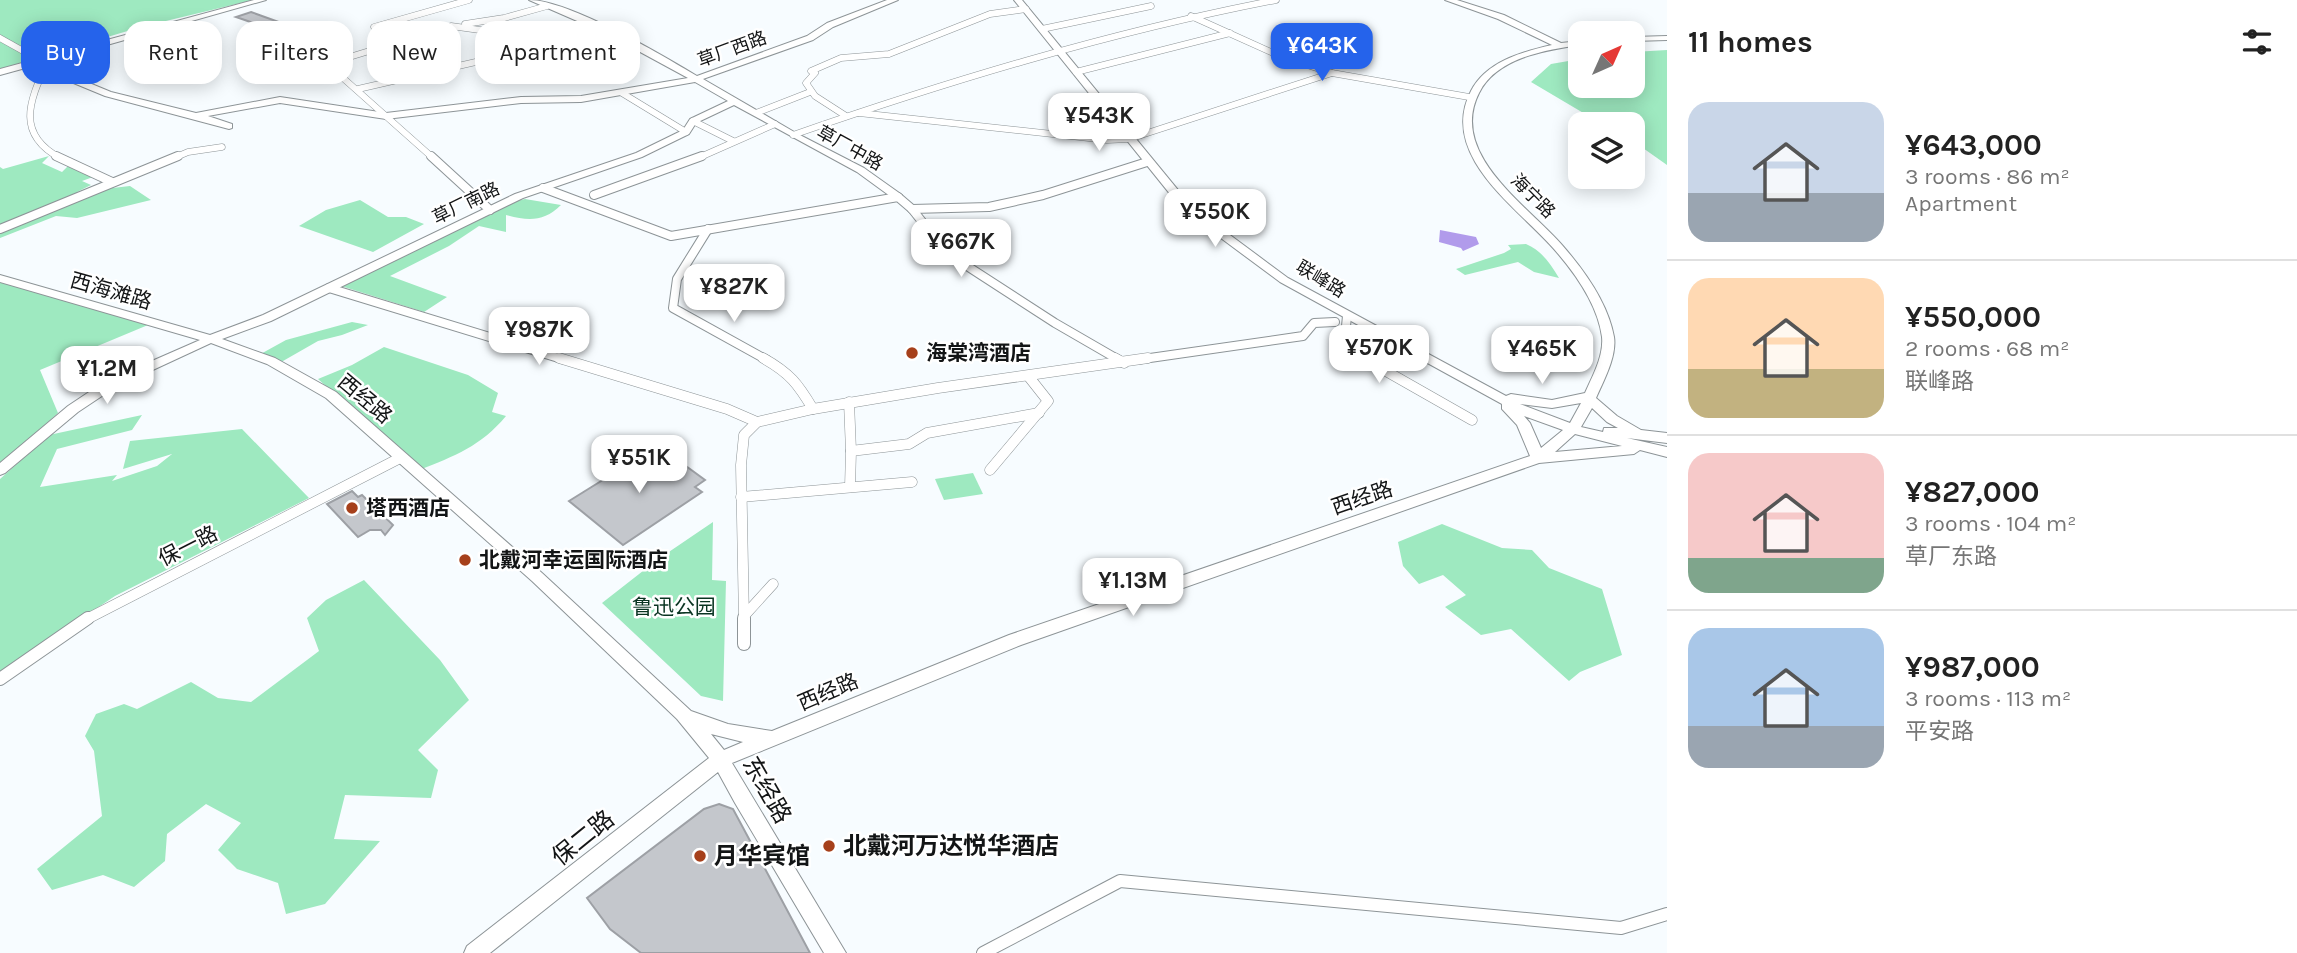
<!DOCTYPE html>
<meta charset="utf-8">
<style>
:root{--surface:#fff;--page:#f6f6f6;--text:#222;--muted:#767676;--line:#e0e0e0;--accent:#2563eb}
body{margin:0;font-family:Karla,"Noto Sans SC",sans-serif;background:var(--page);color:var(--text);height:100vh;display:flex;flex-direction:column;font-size:26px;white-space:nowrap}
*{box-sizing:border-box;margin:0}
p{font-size:23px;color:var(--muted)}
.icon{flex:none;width:38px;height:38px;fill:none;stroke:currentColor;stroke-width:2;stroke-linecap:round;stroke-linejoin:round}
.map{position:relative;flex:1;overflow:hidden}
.side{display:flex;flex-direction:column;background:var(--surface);width:630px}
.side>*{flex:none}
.top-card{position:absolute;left:21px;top:21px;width:665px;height:63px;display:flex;gap:14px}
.needle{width:46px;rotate:45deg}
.buttons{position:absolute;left:1568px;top:21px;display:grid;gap:14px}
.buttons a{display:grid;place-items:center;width:77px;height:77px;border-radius:14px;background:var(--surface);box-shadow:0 4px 18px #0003;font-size:35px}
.price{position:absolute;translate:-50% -60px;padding:0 16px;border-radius:14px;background:#fff;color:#222;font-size:23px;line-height:46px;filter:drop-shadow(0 2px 4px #0008)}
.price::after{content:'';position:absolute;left:50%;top:42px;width:21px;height:16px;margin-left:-10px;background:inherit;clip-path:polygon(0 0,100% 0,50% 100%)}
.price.on{background:var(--accent);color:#fff}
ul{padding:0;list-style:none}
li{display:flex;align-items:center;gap:21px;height:175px;padding:0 21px}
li+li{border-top:2px solid var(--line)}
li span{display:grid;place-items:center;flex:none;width:196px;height:140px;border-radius:21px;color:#555}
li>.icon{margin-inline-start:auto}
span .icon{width:84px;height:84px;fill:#fffc;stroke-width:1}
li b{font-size:30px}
h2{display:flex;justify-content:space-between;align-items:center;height:84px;padding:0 21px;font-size:30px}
.chip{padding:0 24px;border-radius:21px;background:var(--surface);box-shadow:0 4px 18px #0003;font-size:24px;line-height:63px}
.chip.on{background:var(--accent);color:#fff}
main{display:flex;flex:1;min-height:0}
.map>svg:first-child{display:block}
.green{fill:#9ee9c0}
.water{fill:#b19beb}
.building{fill:#c4c7cc;stroke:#9da0a5;stroke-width:2}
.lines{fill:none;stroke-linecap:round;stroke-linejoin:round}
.street-far3-casing{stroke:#8d9497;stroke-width:7}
.street-far2-casing{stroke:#8d9497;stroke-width:10}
.street-far1-casing{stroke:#8d9497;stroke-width:11}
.street-casing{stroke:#8d9497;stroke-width:14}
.secondary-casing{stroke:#8d9497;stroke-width:2}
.street-far3{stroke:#fff;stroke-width:6}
.street-far2{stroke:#fff;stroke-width:8}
.street-far1{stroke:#fff;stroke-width:10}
.street{stroke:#fff;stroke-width:12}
.secondary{fill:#fff;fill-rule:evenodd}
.poi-dot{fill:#a6401b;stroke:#fff;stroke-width:2.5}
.labels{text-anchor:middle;stroke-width:5;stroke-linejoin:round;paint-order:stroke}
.far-street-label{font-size:18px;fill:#131516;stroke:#fff}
.street-label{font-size:21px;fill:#131516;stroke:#fff}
.poi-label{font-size:21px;font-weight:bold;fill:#131516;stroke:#fff;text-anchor:start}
.park-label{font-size:21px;fill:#093421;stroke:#fff}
.near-street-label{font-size:24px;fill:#131516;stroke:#fff}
.near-poi-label{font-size:24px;font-weight:bold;fill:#131516;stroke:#fff;text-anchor:start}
</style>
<main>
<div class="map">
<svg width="1667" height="953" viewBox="0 0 1667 953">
<rect width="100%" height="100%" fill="#f7fcff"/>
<g class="green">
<path d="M0,0H253L141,27L0,69Z"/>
<path d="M1667,50V165L1633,141V124H1602L1531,82L1551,64L1580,59V86H1633V52Z"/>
<path d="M49,156L42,163L62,172L72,162L93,177L82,181L91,185L77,192L130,186L151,200L77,218L56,216L0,238V167L3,169Z"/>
<path d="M525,199L561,205C544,222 528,221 506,215V232L479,226L449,246L390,276L447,297L424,312L341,286L513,202Z"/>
<path d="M360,200L388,217H406L424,224L373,252L299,226L326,210Z"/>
<path d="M1526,244C1542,251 1550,263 1559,278L1534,272L1518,262L1465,275L1456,269L1504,253L1511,249L1508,245Z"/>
<path d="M0,281L148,325L40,370L58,413L0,465Z"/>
<path d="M352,322L368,325L342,335L318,341L276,365L257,356L286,340Z"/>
<path d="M384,347L468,375L498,393L492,412L506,416C481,446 455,456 419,470L318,379L352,365Z"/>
<path d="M142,415L132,430L57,449L40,487L117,475L112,481L157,466L172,454L123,469L130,441L242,429L309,498L115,596L0,673V479L49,435Z"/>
<path d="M973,473L983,494L944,500L935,479Z"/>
<path d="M713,522L712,580L726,581L723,701L701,696L602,603L657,560Z"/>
<path d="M1442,524L1502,548L1532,550L1549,568L1602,589L1622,655L1580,672L1569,681L1511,629L1481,635L1445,607L1466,595L1443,575L1419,584L1403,566L1398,542Z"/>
<path d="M364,580L440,660L469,700L418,750L438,770L431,798L345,795L334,839L380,841L325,904L286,914L278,883L237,869L218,850L241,823L206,804L167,834L165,861L134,887L103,875L52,890L37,869L102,816L94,751L85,736L96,714L124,704L137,709L191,682L218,698L251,702L319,651L307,618L326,600Z"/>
</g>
<path class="water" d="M1440,230L1476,237L1479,244L1463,251L1461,248L1439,242Z"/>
<g class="building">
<path d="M251,12L276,21L262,26L236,17Z"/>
<path d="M664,450L705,480L695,487L702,492L623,545L569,501L648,452L654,456Z"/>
<path d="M352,491L358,497L362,495L393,525L385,535L381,530H370L358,537L327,504Z"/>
<path d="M719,804L733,809L810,953H641L610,929L587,898L704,809Z"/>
</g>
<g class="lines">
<defs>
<g id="street-far3">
<path d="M1191,16L1282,57L1332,73L1469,97"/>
<path d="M465,24L504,18L547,6"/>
<path d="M374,27L469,0"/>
<path d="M1042,29L1151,6"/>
<path d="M0,38L41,61"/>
<path d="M46,65C29,102 16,134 60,158"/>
<path d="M1076,72L1230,33"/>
<path d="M358,89L545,46"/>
<path d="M622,93L686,132"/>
<path d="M756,113L810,92"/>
<path d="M859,113L1107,140L1129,139L1332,73"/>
<path d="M846,116L815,96L806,83L815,73L811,71L841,58L889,54L990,14L1026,9"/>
<path d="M693,121L733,141"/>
<path d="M793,135C952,80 1111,32 1276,0"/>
<path d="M174,158L188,152L222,147"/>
<path d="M433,158L334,70L335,64L343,59L451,26L487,31L557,48H588L629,43"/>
<path d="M698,158L775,124"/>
</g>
<g id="street-far2">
<path d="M56,156L112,182"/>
<path d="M431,156L490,210"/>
<path d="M543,188L671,236L898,197L912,209L947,253L1055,323L1119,360"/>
<path d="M594,195L702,156"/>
<path d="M912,209L989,207L1043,195L1147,162"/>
<path d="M0,229L178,156"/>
<path d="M708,229L677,279L673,308L767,360"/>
<path d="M329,288L565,360"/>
<path d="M1347,316L1344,347L1366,360"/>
<path d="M1136,360L1303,336L1314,323L1335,322"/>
</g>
<g id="street-far1">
<path d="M559,358L727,409L757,422"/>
<path d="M763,358C790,373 798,384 813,409"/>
<path d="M1115,358L1124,363"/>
<path d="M1363,358L1472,420"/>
<path d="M849,402L851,451"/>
<path d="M990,470L1048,401L1029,377"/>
<path d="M850,487L851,451L909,444L927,433L1039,413"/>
<path d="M741,497L912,482"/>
<path d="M744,616L773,584"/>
<path d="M85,620L400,458"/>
<path d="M744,620L741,465L744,435L757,422L813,409L938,388L1148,358"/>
</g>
<g id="street">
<path d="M744,618V644"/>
<path d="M0,679L88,618"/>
<path d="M983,953L1120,881L1621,928L1667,914"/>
</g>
<g id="secondary">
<path d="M254,0H266L47,62L65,73L111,92L196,113L280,97L386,113L521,97L581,96L688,78L607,34L529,0C569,0 660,54 697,76L807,36L827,23L887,0H898L833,27L813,40L703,79L796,133L864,168L902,195V199H894L857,172L734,105L696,123L689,134L642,157L523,198L271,321L222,339L275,358L336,392L542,573L691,711L728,724L772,731L1009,635L1530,456L1517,425L1502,409V404L1280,282L1218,236L1170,194L1014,0H1022L1178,190L1226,232L1288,278L1506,396L1511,394L1552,400L1585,393C1592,377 1604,356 1602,337C1598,305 1575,273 1554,249C1517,207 1438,155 1471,91C1486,62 1521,52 1552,45L1498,19L1445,0H1457L1504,15L1561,43L1580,41V45C1545,50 1496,58 1479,93C1448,154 1527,205 1562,245C1584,270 1608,303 1614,337C1617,356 1604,380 1596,398L1617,416L1641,430L1667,433V443L1627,438L1667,447V457L1640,450L1634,454L1539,463L1021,645L732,763L846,953H824L735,803L718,772L490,953H464L467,946L709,758L677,719L532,581L326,398L267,364L211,343L114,388L78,412L5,473L0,475V463L68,406L104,382L200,340L0,282V275L210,335L263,315L515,194L636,153L683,130L690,119L728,101L695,82L581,102L521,103L386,119L280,103L208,116L232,124V128L229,129L105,96L59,77L40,64L0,75V69ZM1581,403L1570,423L1520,404L1552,408ZM1592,408L1607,422L1618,428H1604L1603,432L1581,427ZM1524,416L1563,430L1541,448L1530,423ZM1575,434L1622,446L1555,452ZM711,734L743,742L724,750Z"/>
<path d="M1667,36V40L1633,41V37Z"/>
</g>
</defs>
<use href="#street-far3" class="street-far3-casing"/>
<use href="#street-far2" class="street-far2-casing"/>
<use href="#street-far1" class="street-far1-casing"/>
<use href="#street" class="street-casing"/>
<use href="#secondary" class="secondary-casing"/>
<use href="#street-far3" class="street-far3"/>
<use href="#street-far2" class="street-far2"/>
<use href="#street-far1" class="street-far1"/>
<use href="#street" class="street"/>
<use href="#secondary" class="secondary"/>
</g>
<g class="poi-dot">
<circle cx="912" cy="353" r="7"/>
<circle cx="352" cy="508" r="7"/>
<circle cx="465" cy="560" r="7"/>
<circle cx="829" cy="846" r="7"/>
<circle cx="700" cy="856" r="7"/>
</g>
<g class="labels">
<g class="far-street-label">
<text transform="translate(732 49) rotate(-20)" y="6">草厂西路</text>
<text transform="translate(850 148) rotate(29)" y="6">草厂中路</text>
<text transform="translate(1533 196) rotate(45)" y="6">海宁路</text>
<text transform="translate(466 203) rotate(-26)" y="6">草厂南路</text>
<text transform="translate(1321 279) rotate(31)" y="6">联峰路</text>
</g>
<g class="street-label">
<text transform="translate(111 291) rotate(16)" y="7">西海滩路</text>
<text transform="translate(365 399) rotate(40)" y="7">西经路</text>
<text transform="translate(1362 498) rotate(-19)" y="7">西经路</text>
<text transform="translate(188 546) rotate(-27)" y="7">保一路</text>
<text transform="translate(828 692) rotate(-23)" y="7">西经路</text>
</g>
<g class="poi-label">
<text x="926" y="360">海棠湾酒店</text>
<text x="366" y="515">塔西酒店</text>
<text x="479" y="567">北戴河幸运国际酒店</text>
</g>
<g class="park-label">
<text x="674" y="614">鲁迅公园</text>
</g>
<g class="near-street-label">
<text transform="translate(767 790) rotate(60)" y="8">东经路</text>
<text transform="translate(583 838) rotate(-39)" y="8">保二路</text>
</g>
<g class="near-poi-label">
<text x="843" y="854">北戴河万达悦华酒店</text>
<text x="714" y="864">月华宾馆</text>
</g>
</g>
</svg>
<div class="buttons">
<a><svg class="needle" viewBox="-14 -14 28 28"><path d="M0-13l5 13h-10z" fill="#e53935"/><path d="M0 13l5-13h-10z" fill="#767676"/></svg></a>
<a><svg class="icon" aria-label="layers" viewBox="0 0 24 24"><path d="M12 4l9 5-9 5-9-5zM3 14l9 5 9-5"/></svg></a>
</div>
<b class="price on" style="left:1322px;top:83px">¥643K</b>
<b class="price" style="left:1099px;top:153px">¥543K</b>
<b class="price" style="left:1215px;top:249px">¥550K</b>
<b class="price" style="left:961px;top:279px">¥667K</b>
<b class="price" style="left:734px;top:324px">¥827K</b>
<b class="price" style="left:539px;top:367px">¥987K</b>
<b class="price" style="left:1379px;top:385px">¥570K</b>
<b class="price" style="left:1542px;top:386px">¥465K</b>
<b class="price" style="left:107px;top:406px">¥1.2M</b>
<b class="price" style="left:639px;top:495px">¥551K</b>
<b class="price" style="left:1133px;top:618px">¥1.13M</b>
<div class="top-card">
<a class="chip on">Buy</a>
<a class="chip">Rent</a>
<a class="chip">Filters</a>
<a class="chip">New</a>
<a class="chip">Apartment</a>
</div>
</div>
<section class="side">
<h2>11 homes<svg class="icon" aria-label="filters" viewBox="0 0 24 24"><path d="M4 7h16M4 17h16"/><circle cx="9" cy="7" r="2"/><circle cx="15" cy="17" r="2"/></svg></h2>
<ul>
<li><span style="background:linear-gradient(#c9d6e8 65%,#9aa5b1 0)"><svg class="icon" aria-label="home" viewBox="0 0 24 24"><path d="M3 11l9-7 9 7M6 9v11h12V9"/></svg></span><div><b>¥643,000</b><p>3 rooms · 86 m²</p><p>Apartment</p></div></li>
<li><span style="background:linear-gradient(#ffd9b3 65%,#c2b280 0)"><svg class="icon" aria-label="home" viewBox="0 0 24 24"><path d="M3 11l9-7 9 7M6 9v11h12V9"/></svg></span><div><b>¥550,000</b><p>2 rooms · 68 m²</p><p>联峰路</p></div></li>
<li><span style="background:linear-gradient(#f6c9c9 75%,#7fa58c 0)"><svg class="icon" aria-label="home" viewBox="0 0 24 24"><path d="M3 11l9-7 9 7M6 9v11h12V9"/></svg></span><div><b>¥827,000</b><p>3 rooms · 104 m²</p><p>草厂东路</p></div></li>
<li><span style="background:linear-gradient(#a9c7e8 70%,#9aa5b1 0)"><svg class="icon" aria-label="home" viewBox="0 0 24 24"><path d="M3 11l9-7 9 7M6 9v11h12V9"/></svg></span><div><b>¥987,000</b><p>3 rooms · 113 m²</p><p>平安路</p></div></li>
</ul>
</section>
</main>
